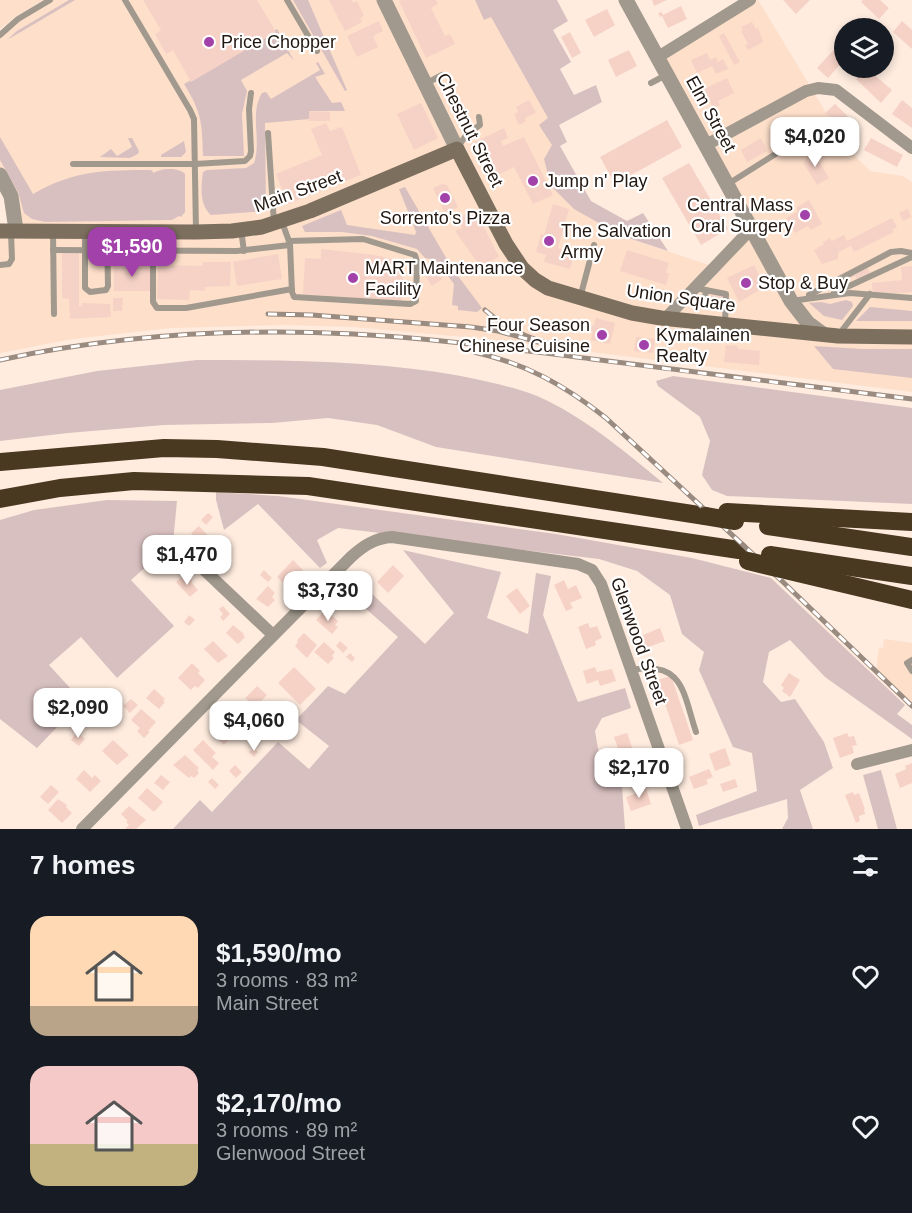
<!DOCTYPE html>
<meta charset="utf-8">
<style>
:root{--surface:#171b24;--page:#242831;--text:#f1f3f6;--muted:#9ea1a6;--accent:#a141a9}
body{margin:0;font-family:Arial,sans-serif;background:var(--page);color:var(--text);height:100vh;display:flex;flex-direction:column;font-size:22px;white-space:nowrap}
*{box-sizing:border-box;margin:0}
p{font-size:20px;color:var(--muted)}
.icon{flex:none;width:33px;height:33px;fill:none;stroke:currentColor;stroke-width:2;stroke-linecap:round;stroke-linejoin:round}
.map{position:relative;height:829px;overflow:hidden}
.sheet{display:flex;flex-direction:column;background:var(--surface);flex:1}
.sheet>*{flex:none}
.tools{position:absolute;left:834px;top:18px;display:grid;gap:12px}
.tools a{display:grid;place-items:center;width:60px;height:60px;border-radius:50%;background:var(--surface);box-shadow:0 3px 9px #0003;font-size:30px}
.price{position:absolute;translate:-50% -51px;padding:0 14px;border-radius:12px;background:#fff;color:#222;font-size:20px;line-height:39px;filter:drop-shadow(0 2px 3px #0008)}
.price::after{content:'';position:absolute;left:50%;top:36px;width:18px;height:14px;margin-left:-9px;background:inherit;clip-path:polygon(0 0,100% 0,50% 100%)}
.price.active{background:var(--accent);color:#fff}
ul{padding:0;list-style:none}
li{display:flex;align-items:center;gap:18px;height:150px;padding:0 30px}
li span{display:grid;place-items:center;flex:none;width:168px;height:120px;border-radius:18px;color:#555}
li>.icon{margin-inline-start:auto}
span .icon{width:72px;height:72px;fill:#fffc;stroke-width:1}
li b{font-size:26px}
h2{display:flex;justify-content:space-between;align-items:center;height:72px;padding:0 30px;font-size:26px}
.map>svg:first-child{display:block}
.built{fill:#fddfca}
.green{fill:#d9c0c0}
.building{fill:#f6d2c6}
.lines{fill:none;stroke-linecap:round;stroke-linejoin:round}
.service{stroke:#a1998d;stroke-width:6}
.minor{stroke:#a1998d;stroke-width:12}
.tertiary{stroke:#a1998d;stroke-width:15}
.secondary{stroke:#7c6f5e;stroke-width:15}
.motorway{stroke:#4a3921;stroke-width:18}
.rail-casing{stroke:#9a8b80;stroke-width:5}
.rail{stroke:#fff;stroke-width:3;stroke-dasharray:9;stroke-linecap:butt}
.motorway-bridge{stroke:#4a3921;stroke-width:18}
.poi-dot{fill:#a141a9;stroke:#fff;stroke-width:2}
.labels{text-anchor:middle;stroke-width:4.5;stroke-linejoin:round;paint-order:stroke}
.poi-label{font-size:18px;fill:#221710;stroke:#fff;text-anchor:start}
.street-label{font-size:18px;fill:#221710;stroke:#fff}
</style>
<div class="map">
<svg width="912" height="829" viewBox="0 0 912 829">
<rect width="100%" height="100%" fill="#ffecdf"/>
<g class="built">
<path d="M0,0H43L15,17L0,29Z"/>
<path d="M50,0H532L548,118L585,210L622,236L715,267L751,229L658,57L750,0H758L848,149L870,171L903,176L912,182V392L486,339L353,327L286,325L171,328L73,339L0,353V231L15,230L0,176V35Z"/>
<path d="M884,639L912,643V706L876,671L879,647L883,648Z"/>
</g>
<g class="green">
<path d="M69,0H75L7,40L17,31Z"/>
<path d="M293,0H308L347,90L345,91Z"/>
<path d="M475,0H557L568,21L553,30L571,62L560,69L574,95L596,85L602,102L559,125L567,142L560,146L591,201L627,221L643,213L668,251L622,236L574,209L551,186L544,159L552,145L539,125L548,118L491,17L484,20Z"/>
<path d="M277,29L294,61L287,53L241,80L247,91L242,114L244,156H203C202,123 202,113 184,84Z"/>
<path d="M318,62L325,74L315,77L332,103L341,102L345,111H309V119L265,123L266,211L211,215C199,204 201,187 203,172L207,170L246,168L254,163C262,140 249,114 262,93L266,92L271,99L320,70L316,63Z"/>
<path d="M0,137L33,194C75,170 105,170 151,170L154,173C161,168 179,167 185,174V212L181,217L179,216L172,220L45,222L32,219L24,213L18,192L0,160Z"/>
<path d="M128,138H132L139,151L138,154L130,158L100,157L111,149L117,156L132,147Z"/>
<path d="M184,141L186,152L181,157H161V155Z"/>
<path d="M405,187L452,268L482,308L477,312L458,310V306L452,305L454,284L436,260L425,258L417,249L372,236L342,232H305L302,226L341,210L347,225L415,235L416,232L399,189Z"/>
<path d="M846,300L852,302L853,306L842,320L824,316L809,303L821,302L830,304Z"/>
<path d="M870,307L912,311V321H856Z"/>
<path d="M814,346L863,349H912V378L833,369Z"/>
<path d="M197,360C285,360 374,360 461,376C490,382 521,388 548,401C590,422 627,453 663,483L436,447L377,425L328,418L272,423L164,425L68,433L0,441V390L97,371Z"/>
<path d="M673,376L912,408V504L727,496L712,490L702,475L710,441L700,417L658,386L656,381Z"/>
<path d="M216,492L278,496L556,534L692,558L771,578L905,705L897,714L912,725V739L825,677L790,640L769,652L763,682L781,702L795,699L824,742L833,768L800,790L813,829H782L788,818L787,799L699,826L696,815L757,791L752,753L733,747L699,670L704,652L682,634L670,595L637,571L599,559L338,528L317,540L327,563L320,568L258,504L224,530L216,500Z"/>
<path d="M107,500L177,501L173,543L131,580L174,626L117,678L81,637L49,665L82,701L37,748L0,719V520L34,510Z"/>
<path d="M403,550L501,572L487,618L528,634L536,573L551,576L543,615L578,702L625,688L631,708L602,718L595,731L599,754L622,786L625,829H173L200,800L212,812L278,742L309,769L329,746L296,720L328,686L345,694L398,637L340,586L351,574L425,644L454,613Z"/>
<path d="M881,770L897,829H878L863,775Z"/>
</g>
<g class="building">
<path d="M143,0H257L276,32L191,82L173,50L166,54L155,34L161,30Z"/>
<path d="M329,0H352L353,3L357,1L364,16L360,18L362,22L345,31Z"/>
<path d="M402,0H436L438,4L431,8L445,36L450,34L455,44L426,58L399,1Z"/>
<path d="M652,0H667L654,6Z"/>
<path d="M783,0H810L796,14Z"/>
<path d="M863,0H880L889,8L879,19L861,2Z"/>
<path d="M681,6L687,19L668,28L662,16L660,17L658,13L662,12L663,15Z"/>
<path d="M607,9L615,25L594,37L585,20Z"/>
<path d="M379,21L383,31L373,36L378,47L357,57L347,36Z"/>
<path d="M902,21L912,30V49L893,32Z"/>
<path d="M752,22L756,29L758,28L763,42L748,50L745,45L748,44L741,31L743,30L741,27Z"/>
<path d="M570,32L581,53L572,58L561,37Z"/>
<path d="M724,33L740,62L734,65L719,36Z"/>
<path d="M842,41L844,43V60L828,78L817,68Z"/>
<path d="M629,50L637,66L616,77L608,60Z"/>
<path d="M707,53L710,60L716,57L718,62L723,59L728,69L716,74L712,66L697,73L691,60Z"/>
<path d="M866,68L892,90L881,103L856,79Z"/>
<path d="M727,78L734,93L718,101L720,105L713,108L704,89Z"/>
<path d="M529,100L536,113L525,118L526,121L519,125L514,114L518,112L516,107Z"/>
<path d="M902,100L912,108V128L892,114Z"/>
<path d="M421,103L438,138L414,150L397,114Z"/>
<path d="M835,104L860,128L851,138L825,113Z"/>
<path d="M309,111L330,112V121H309Z"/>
<path d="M667,120L682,147L615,184L600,157Z"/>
<path d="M326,123L330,131L342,127L361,175L288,204L276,174L322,155L311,129Z"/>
<path d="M504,128L508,138L501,141L503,146L524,137L553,195L533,204L514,167L489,179L471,144Z"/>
<path d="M761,138L767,151L747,162L741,150Z"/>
<path d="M871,138L903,155L897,167L864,150Z"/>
<path d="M811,148L829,178L817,185L803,162L808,158L805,152Z"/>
<path d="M689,163L728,229L701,245L662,178Z"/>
<path d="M442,184L447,185L458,207L445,214L433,188Z"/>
<path d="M809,200L822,224L811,230L808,226L795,233L786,218L797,212V207Z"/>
<path d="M553,204L569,209L558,248L574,253L570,269L544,262L546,255L536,252L541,234L544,235Z"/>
<path d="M475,209L499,257L480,266L455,231L462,228L457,218Z"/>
<path d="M908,209L911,217L903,221L899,213Z"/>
<path d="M892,218L897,227L892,230L894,232L854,252L851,246L838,252V259L822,264L814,250L824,244L823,242L830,238L832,241L844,235L847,241Z"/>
<path d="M321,249L374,255L404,262L401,301L303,294L305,258L321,259Z"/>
<path d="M627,250L669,263L666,273H669L666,285L620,271Z"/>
<path d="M62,253H79V306H82V303L110,304L111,317L70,319L69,299L62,298Z"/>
<path d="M278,254L282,279L237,286L233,262Z"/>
<path d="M203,262H231L230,286L205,287V291L190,290L189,300L157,299L158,265L202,266Z"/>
<path d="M865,262L870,273L857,279L855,276L833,287L829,280Z"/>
<path d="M114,264L150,265V291H114Z"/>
<path d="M754,265L765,287L739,302L727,278Z"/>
<path d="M433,266L442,279L432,286L423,272Z"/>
<path d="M912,266V292L873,295L872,283L902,280L901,267Z"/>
<path d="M710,295L725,296L724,307L709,305Z"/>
<path d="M113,298H123L122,311H113Z"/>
<path d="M596,318L615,323L610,344L591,340L593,331H590L592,326H594Z"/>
<path d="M636,337L655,339L653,353L634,351Z"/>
<path d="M726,345L738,346V349L760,351L759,365L724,362Z"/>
<path d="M208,513L213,517L206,525L201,520Z"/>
<path d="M199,526L213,541L205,548L204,546L201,548L198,544L200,543L191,533Z"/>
<path d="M165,552L171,558L167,562L161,556Z"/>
<path d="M293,560L303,570L288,588L277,577Z"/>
<path d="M393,565L404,576L388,593L377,582Z"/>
<path d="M264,570L272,578L268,582L260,575Z"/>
<path d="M184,575L189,580L191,579L192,581L191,582L198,590L190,597L176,582Z"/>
<path d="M564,580L568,589L576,585L582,598L570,603L573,608L566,611L554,585Z"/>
<path d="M268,586L275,593L272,597L275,600L268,607L256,599Z"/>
<path d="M517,588L530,606L520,614L506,596Z"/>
<path d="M223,606L230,614L223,621L220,617L223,614L219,609Z"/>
<path d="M325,610L338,621L335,625L338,627L332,634L316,620Z"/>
<path d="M189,615L195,620L189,626L184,622Z"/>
<path d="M588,623L590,628L597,626L602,638L595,641L596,645L586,649L578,627Z"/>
<path d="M233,625L244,634L243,635L245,637L238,644L226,633Z"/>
<path d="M660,628L665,641L643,649L638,637Z"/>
<path d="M304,633L317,645L307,658L295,646L298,642L297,640Z"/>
<path d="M213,641L228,656L218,663L204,649Z"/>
<path d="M340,641L348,648L343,653L336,646Z"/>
<path d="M324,642L335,652L332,656L334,658L328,664L314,652Z"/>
<path d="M350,653L355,658L352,662L346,657Z"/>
<path d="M192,663L200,671L198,673L205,680L198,688L195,686L191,690L178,678Z"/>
<path d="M294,667L316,689L300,705L278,683Z"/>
<path d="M595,667L597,672L612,669L616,681L600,686L598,680L587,684L583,671Z"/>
<path d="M789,673L800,680L790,697L782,691L784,688L781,685Z"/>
<path d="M671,676L693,740L679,745L657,680Z"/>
<path d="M257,686L267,695L257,705L254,702L252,704L245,698Z"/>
<path d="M154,689L165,699L163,701L165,702L159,709L146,698Z"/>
<path d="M131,699L138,705L130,713L123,706Z"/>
<path d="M141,709L156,722L148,731L150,732L144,738L137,731L140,728L131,720Z"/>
<path d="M276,720L285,729L277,737L268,728Z"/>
<path d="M221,721L234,734L224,745L211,733Z"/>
<path d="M77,732L85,739L79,746L71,740Z"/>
<path d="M627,733L634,753L621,757L614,737Z"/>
<path d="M847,733L849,737L854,736L857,745L852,746L854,753L840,758L833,738Z"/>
<path d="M113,740L129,755L117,765L102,751Z"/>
<path d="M203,740L216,753L212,757L219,763L213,770L193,750Z"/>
<path d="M254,748L258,752L254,757L249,752Z"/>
<path d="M725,748L731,765L715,771L709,754Z"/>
<path d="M185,755L199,768L197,770L199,773L194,778L191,776L189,778L173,765Z"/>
<path d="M912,763V783L900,788L895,774L906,769L905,766Z"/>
<path d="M235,765L242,772L236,778L229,771Z"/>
<path d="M709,769L713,777L706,780L708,784L694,789L689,777Z"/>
<path d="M84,770L92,778L95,775L101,781L90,792L76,779Z"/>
<path d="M161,775L170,782L163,790L154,783Z"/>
<path d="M212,778L219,785L215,789L208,782Z"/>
<path d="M735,779L738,787L723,792L720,784Z"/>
<path d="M51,785L59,792L48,804L40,797Z"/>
<path d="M645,785L651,804L631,811L626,797L635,794L634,789Z"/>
<path d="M147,788L163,802L154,812L138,798Z"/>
<path d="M853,792L854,795L859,793L865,809H864L865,814L859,816L860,821L856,823L845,795Z"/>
<path d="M58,799L67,805L66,807L72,813L62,823L48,810Z"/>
<path d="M129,806L146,820L136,829H125L129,825L126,822L128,821L121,814Z"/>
</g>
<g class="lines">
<g class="service">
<path d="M125,0L190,110L194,119L196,231"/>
<path d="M287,0L317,51"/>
<path d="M0,35L18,19L50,0"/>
<path d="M651,83L666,75"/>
<path d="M425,84L442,75"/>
<path d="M268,133L274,223"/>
<path d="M457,148L467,134L480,125L479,117"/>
<path d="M73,164H195L245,161L250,156L251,151L249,109L251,93"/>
<path d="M728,184L793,143L811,130"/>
<path d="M282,222L290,244L292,292L294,297L410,304L416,301L417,262L415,255L363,239L289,241"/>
<path d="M241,230L244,251"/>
<path d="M53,231L54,314"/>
<path d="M153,232V302L157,308H186L292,289"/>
<path d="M85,233V288L90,292L106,290L108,286L107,231"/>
<path d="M53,250L237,251L290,245"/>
<path d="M0,265L9,264L12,259L11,233"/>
<path d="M695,288L726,294L725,324"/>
<path d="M706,290L704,306L727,309"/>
<path d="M834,293L912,257"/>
<path d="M809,295L891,252L901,251L912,253"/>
<path d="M580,298L594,245"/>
<path d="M791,301L850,293L912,298"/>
<path d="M840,333L870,294"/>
<path d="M912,660L907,663L912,671"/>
<path d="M631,670C684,660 683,693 696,732"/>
</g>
<g class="minor">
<path d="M658,57L750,0"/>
<path d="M706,145L806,91L818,88L836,90L912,148"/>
<path d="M666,318L751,229"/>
<path d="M180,547L273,635"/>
<path d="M857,764L912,750"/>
<path d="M82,829L351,557C363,546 375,538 392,537L578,564L592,570L601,584L687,829"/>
</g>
<g class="tertiary">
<path d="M384,0L457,149"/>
<path d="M626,0L791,301L808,323L823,334"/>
<path d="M0,175L11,196L16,230"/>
</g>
<path class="secondary" d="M0,231L196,232L232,231L262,227L310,211L457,149L506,244L522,268L535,280L548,288L632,313L661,318L838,336L912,337"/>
<g class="motorway">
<path d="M0,462L164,448L217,449L323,457L705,516"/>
<path d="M0,499L60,488L134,481L308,486L739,550"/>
<path d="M727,512L912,522"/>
<path d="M768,526L912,547"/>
<path d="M770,555L912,576"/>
<path d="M781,569L912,600"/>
</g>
<defs>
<g id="rail">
<path d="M485,310C511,333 538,342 571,349"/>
<path d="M268,314L312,315L471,327L498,331L538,342"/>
<path d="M474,352C527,364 564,385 606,418L783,582L912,706"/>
<path d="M0,360C116,335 234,328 353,334C433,338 512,349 592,359C698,373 805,386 912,399"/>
</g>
</defs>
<use href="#rail" class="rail-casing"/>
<use href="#rail" class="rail"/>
<g class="motorway-bridge">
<path d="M705,516L735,521"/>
<path d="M748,561L781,569"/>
</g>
</g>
<g class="poi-dot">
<circle cx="209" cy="42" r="6"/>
<circle cx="533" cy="181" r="6"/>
<circle cx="445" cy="198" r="6"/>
<circle cx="805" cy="215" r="6"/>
<circle cx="549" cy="241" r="6"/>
<circle cx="353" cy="278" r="6"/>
<circle cx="746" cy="283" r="6"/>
<circle cx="602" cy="335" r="6"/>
<circle cx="644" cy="345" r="6"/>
</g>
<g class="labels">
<g class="poi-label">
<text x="221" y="48">Price Chopper</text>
<text x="545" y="187">Jump n' Play</text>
<text x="793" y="211" text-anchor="end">Central Mass<tspan x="793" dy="21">Oral Surgery</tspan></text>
<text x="445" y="224" text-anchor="middle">Sorrento's Pizza</text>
<text x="561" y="237">The Salvation<tspan x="561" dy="21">Army</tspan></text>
<text x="365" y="274">MART Maintenance<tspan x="365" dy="21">Facility</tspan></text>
<text x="758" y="289">Stop &amp; Buy</text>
<text x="590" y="331" text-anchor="end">Four Season<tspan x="590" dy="21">Chinese Cuisine</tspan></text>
<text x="656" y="341">Kymalainen<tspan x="656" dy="21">Realty</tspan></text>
</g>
<g class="street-label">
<text transform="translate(711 114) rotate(61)" y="6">Elm Street</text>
<text transform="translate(470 130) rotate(63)" y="6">Chestnut Street</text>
<text transform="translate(298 191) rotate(-20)" y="6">Main Street</text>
<text transform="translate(681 298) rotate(8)" y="6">Union Square</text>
<text transform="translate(639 641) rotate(70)" y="6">Glenwood Street</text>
</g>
</g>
</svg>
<div class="tools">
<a><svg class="icon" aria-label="layers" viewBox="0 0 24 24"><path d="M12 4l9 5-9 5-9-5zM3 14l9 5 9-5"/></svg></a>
</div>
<b class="price" style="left:815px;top:168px">$4,020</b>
<b class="price active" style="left:132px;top:278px">$1,590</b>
<b class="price" style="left:187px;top:586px">$1,470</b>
<b class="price" style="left:328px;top:622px">$3,730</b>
<b class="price" style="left:78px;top:739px">$2,090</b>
<b class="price" style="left:254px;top:752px">$4,060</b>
<b class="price" style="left:639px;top:799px">$2,170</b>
</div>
<section class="sheet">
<h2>7 homes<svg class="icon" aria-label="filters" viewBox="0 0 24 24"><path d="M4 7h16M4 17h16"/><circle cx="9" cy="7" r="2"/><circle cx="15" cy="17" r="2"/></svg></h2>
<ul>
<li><span style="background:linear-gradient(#ffd9b3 75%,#b9a48a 0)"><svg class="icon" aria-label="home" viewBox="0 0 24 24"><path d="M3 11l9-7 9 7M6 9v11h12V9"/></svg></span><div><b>$1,590/mo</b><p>3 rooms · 83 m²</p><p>Main Street</p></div><svg class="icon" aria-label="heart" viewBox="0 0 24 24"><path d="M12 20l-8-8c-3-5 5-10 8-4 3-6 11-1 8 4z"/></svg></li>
<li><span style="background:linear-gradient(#f6c9c9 65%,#c2b280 0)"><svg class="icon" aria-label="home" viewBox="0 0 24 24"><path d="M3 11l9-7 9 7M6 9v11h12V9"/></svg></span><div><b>$2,170/mo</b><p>3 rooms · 89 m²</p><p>Glenwood Street</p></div><svg class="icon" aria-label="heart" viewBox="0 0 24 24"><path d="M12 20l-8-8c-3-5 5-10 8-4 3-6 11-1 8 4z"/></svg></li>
</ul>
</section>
